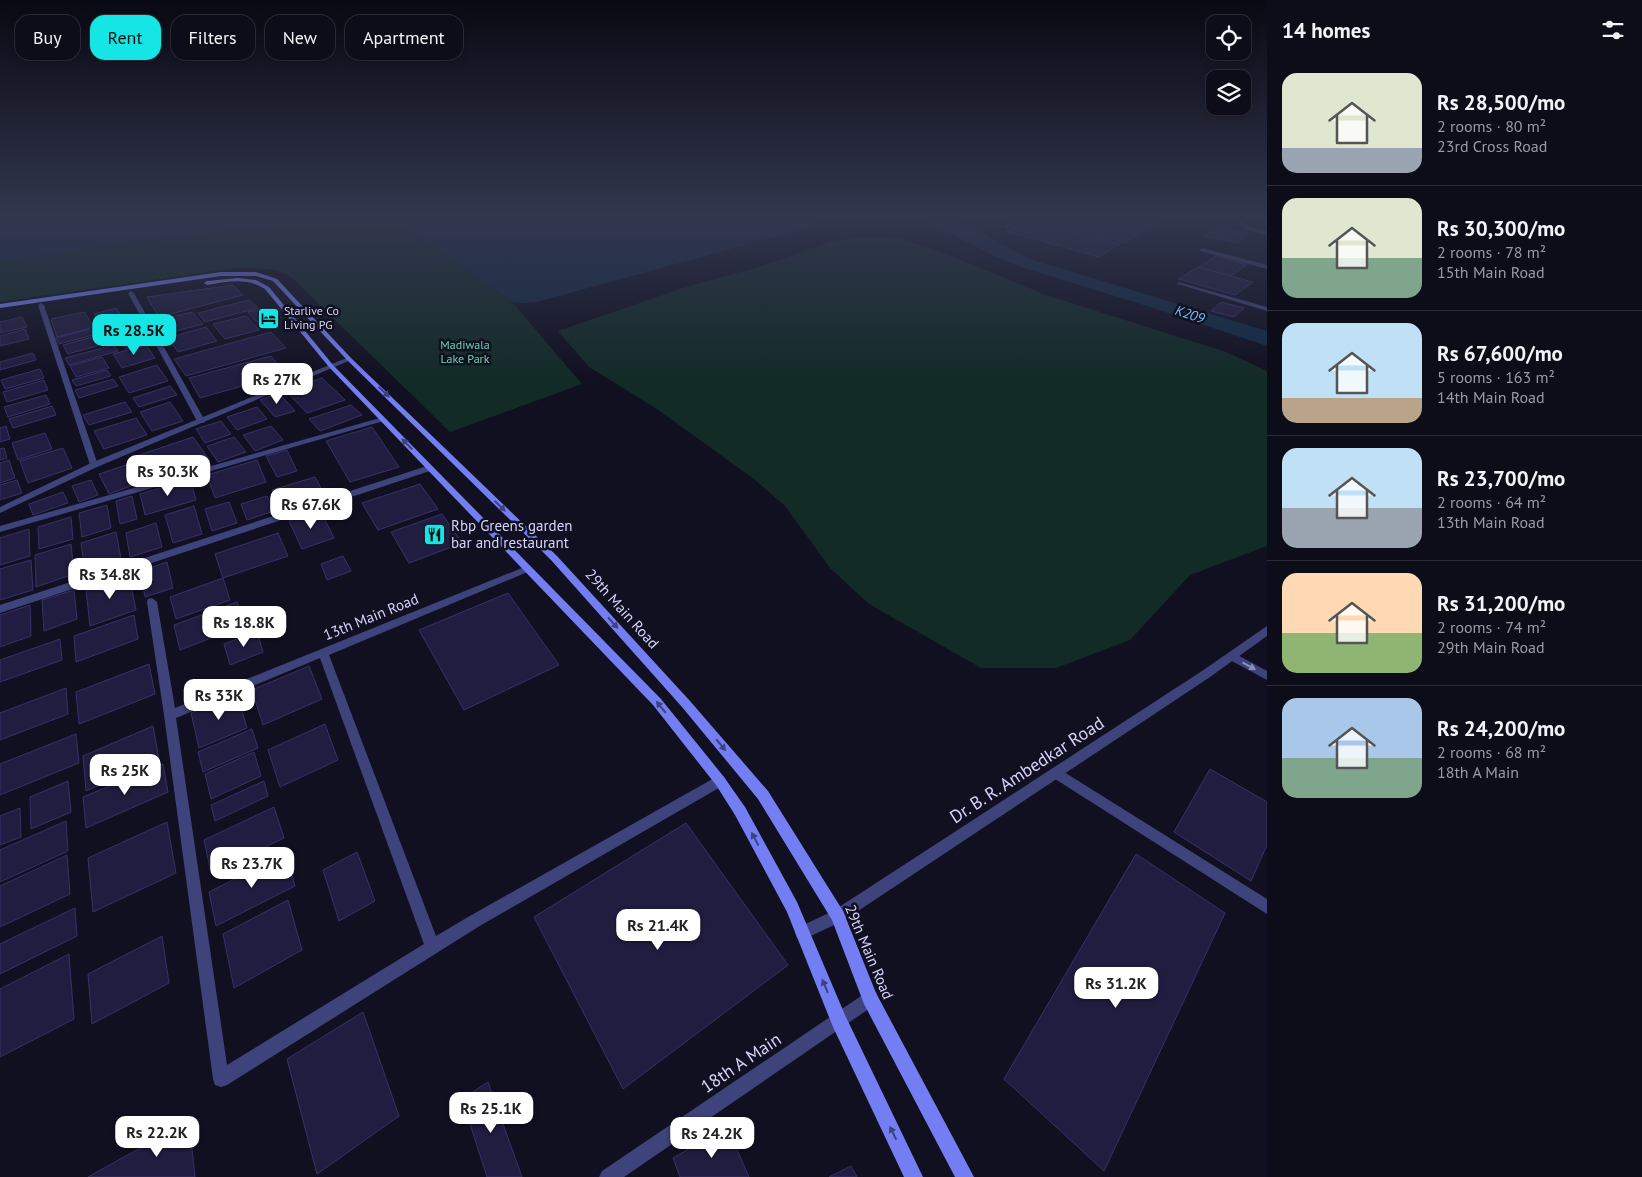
<!DOCTYPE html>
<meta charset="utf-8">
<style>
:root{--surface:#0d0c19;--page:#161522;--text:#f1f3f6;--muted:#9a9ba2;--line:#2d2c38;--accent:#15e6e5}
body{margin:0;font-family:"PT Sans",sans-serif;background:var(--page);color:var(--text);height:100vh;display:flex;flex-direction:column;font-size:19px;white-space:nowrap}
*{box-sizing:border-box;margin:0}
p{font-size:16px;color:var(--muted)}
.icon{flex:none;width:28px;height:28px;fill:none;stroke:currentColor;stroke-width:2;stroke-linecap:round;stroke-linejoin:round}
.map{position:relative;flex:1;overflow:hidden}
.sheet{display:flex;flex-direction:column;background:var(--surface);width:375px}
.sheet>*{flex:none}
.top-card{position:absolute;left:15px;top:15px;width:475px;height:45px;display:flex;gap:10px}
.controls{position:absolute;left:1206px;top:15px;display:grid;gap:10px}
.controls a{display:grid;place-items:center;width:45px;height:45px;border-radius:10px;background:var(--surface);box-shadow:0 2px 8px #0003,0 0 0 1px var(--line);font-size:25px}
.price{position:absolute;translate:-50% -42px;padding:0 11px;border-radius:10px;background:#fff;color:#222;font-size:16px;line-height:32px;filter:drop-shadow(0 1px 2px #0008)}
.price::after{content:'';position:absolute;left:50%;top:30px;width:15px;height:11px;margin-left:-8px;background:inherit;clip-path:polygon(0 0,100% 0,50% 100%)}
.price.selected{background:var(--accent);color:#111}
ul{padding:0;list-style:none}
li{display:flex;align-items:center;gap:15px;height:125px;padding:0 15px}
li+li{border-top:1px solid var(--line)}
li span{display:grid;place-items:center;flex:none;width:140px;height:100px;border-radius:15px;color:#555}
li>.icon{margin-inline-start:auto}
span .icon{width:60px;height:60px;fill:#fffc;stroke-width:1}
li b{font-size:21px}
h2{display:flex;justify-content:space-between;align-items:center;height:60px;padding:0 15px;font-size:21px}
.chip{padding:0 18px;border-radius:15px;background:var(--surface);box-shadow:0 2px 8px #0003,0 0 0 1px var(--line);font-size:18px;line-height:45px}
.chip.selected{background:var(--accent);color:#111}
main{display:flex;flex:1;min-height:0}
.map>svg:first-child{display:block}
.green{fill:#132b27}
.water{fill:#122a43}
.building{fill:#211d40;stroke:#37316a}
.lines{fill:none;stroke-linecap:round;stroke-linejoin:round}
.minor{fill:#3f437c;fill-rule:evenodd}
.tertiary{fill:#3f437c;fill-rule:evenodd}
.secondary{fill:#737ef2;fill-rule:evenodd}
.oneway{fill:#3d427f}
.oneway2{fill:#8a8cbc}
.labels{text-anchor:middle;stroke-width:5;stroke-linejoin:round;paint-order:stroke}
.far-poi-label{font-size:12px;fill:#d4d4fb;stroke:#111021;text-anchor:start}
.far-park-label{font-size:12px;fill:#66d4ad;stroke:#111021}
.far-water-label{font-size:14px;font-style:italic;fill:#6bc2f2;stroke:#111021}
.poi-label{font-size:15px;fill:#d4d4fb;stroke:#111021;text-anchor:start}
.street-label{font-size:15px;fill:#d4d4fb;stroke:#111021}
.near-street-label{font-size:18px;fill:#d4d4fb;stroke:#111021}
</style>
<main>
<div class="map">
<svg width="1267" height="1177" viewBox="0 0 1267 1177">
<rect width="100%" height="100%" fill="#111021"/>
<g class="green">
<path d="M345,215H386L512,302L582,384L450,432L290,276L272,269L236,268L0,302V261Z"/>
<path d="M859,237L899,238L944,253L1046,295L1226,352L1267,371V546L1190,575L1130,640L1056,668H981L869,604L830,568L785,506L754,479L657,409L589,367L558,331L686,287L762,266L830,242Z"/>
</g>
<g class="water">
<path d="M0,215H345L0,261Z"/>
<path d="M386,215H795L813,223L811,227L537,302L524,303L512,302L505,297Z"/>
<path d="M903,215C914,215 927,214 938,215C969,220 1005,249 1036,261L1267,331V346L1147,306L1021,267L998,258L943,230Z"/>
</g>
<g class="building">
<path d="M1037,215H1091L1147,229L1125,243L1031,218Z"/>
<path d="M1140,219L1162,224L1155,228L1133,223Z"/>
<path d="M1029,220L1120,244L1099,257L1006,231Z"/>
<path d="M1217,227L1248,234L1237,243L1205,236Z"/>
<path d="M1216,256L1247,265L1230,276L1199,267Z"/>
<path d="M1198,267L1253,282L1235,295L1179,279Z"/>
<path d="M233,285L243,295L159,317L147,297Z"/>
<path d="M249,300L258,308L205,322L198,313Z"/>
<path d="M1221,302L1244,308L1234,317L1211,311Z"/>
<path d="M116,308L124,319L101,325L94,314Z"/>
<path d="M262,309L275,323L261,327L248,312Z"/>
<path d="M84,312L94,327L57,337L51,319Z"/>
<path d="M192,312L203,324L176,331L167,318Z"/>
<path d="M246,316L259,330L225,339L213,324Z"/>
<path d="M22,317L27,327L0,333V322Z"/>
<path d="M128,322L133,328L101,337L97,330Z"/>
<path d="M206,327L217,341L178,352L168,338Z"/>
<path d="M25,329L29,339L0,346V336Z"/>
<path d="M90,329L93,335L59,344L56,338Z"/>
<path d="M137,329L141,335L106,345L102,339Z"/>
<path d="M271,332L286,348L186,376L174,359Z"/>
<path d="M143,336L148,343L126,349L121,342Z"/>
<path d="M92,337L97,346L68,354L63,345Z"/>
<path d="M114,345L118,351L69,365L65,358Z"/>
<path d="M146,345L155,358L122,368L113,354Z"/>
<path d="M33,353L36,360L0,370V362Z"/>
<path d="M271,356L285,374L200,398L189,378Z"/>
<path d="M102,357L109,368L76,377L70,366Z"/>
<path d="M157,365L168,381L129,393L119,377Z"/>
<path d="M40,369L44,378L5,389L1,380Z"/>
<path d="M107,370L111,376L76,386L72,380Z"/>
<path d="M322,378L345,400L307,413L285,390Z"/>
<path d="M113,379L118,386L79,398L75,390Z"/>
<path d="M44,380L48,390L7,402L3,392Z"/>
<path d="M170,386L177,395L139,407L133,398Z"/>
<path d="M279,393L295,411L275,417L260,400Z"/>
<path d="M46,395L50,404L8,417L4,407Z"/>
<path d="M125,402L132,412L89,425L83,415Z"/>
<path d="M170,402L183,421L152,431L140,412Z"/>
<path d="M351,405L362,415L320,431L309,419Z"/>
<path d="M52,406L56,415L13,428L9,419Z"/>
<path d="M257,407L267,419L237,430L227,417Z"/>
<path d="M136,418L147,435L104,449L94,431Z"/>
<path d="M221,421L231,434L205,443L196,429Z"/>
<path d="M6,426L10,439L0,442V428Z"/>
<path d="M271,426L283,440L255,451L243,435Z"/>
<path d="M372,427L399,467L350,482L326,441Z"/>
<path d="M45,433L52,449L18,460L12,443Z"/>
<path d="M193,437L210,461L147,483L133,457Z"/>
<path d="M234,437L246,452L218,462L207,446Z"/>
<path d="M4,448L7,458L0,460V449Z"/>
<path d="M63,448L72,468L28,483L20,461Z"/>
<path d="M287,450L297,471L277,477L266,456Z"/>
<path d="M9,460L15,478L0,483V463Z"/>
<path d="M257,460L266,482L215,498L207,475Z"/>
<path d="M126,465L136,484L109,494L99,474Z"/>
<path d="M315,477L326,497L282,511L272,490Z"/>
<path d="M190,479L196,500L145,515L140,494Z"/>
<path d="M17,480L22,493L0,500V485Z"/>
<path d="M91,480L98,495L79,502L72,486Z"/>
<path d="M420,484L438,509L378,530L362,503Z"/>
<path d="M63,492L68,503L33,515L29,504Z"/>
<path d="M132,496L137,519L120,524L116,501Z"/>
<path d="M267,496L274,511L247,520L241,504Z"/>
<path d="M229,502L237,523L212,531L205,509Z"/>
<path d="M107,505L111,528L82,537L79,513Z"/>
<path d="M194,506L202,534L173,543L165,515Z"/>
<path d="M320,510L334,538L302,549L289,521Z"/>
<path d="M442,514L462,543L409,563L391,532Z"/>
<path d="M71,517L73,539L39,549L38,527Z"/>
<path d="M156,523L162,547L130,557L126,533Z"/>
<path d="M29,529L30,556L0,565V538Z"/>
<path d="M116,532L121,559L85,571L81,543Z"/>
<path d="M278,533L288,556L223,578L215,554Z"/>
<path d="M71,544L74,574L36,587L35,555Z"/>
<path d="M343,556L351,571L327,580L321,564Z"/>
<path d="M31,560L33,590L0,600V569Z"/>
<path d="M167,562L173,588L145,597L140,571Z"/>
<path d="M129,575L136,610L90,626L86,590Z"/>
<path d="M223,578L230,600L176,619L170,597Z"/>
<path d="M74,590L77,619L44,631L42,600Z"/>
<path d="M508,593L559,665L464,710L419,630Z"/>
<path d="M237,602L245,625L180,650L174,625Z"/>
<path d="M30,605L31,636L0,647V615Z"/>
<path d="M134,615L138,639L76,662L74,636Z"/>
<path d="M257,631L263,652L230,665L224,644Z"/>
<path d="M60,639L62,660L0,682V660Z"/>
<path d="M149,664L155,694L79,724L76,692Z"/>
<path d="M309,666L322,699L263,725L252,690Z"/>
<path d="M66,688L68,714L0,740V713Z"/>
<path d="M237,694L247,728L199,748L191,713Z"/>
<path d="M325,724L338,760L280,787L268,750Z"/>
<path d="M153,726L159,759L86,791L83,756Z"/>
<path d="M252,729L258,748L203,772L198,752Z"/>
<path d="M76,734L79,763L0,795V764Z"/>
<path d="M254,752L261,776L211,799L205,774Z"/>
<path d="M163,764L168,792L86,828L83,797Z"/>
<path d="M1210,769L1267,802V845L1251,881L1174,832Z"/>
<path d="M68,781L71,812L31,829L30,797Z"/>
<path d="M264,781L268,796L215,821L211,805Z"/>
<path d="M274,807L284,838L211,873L204,840Z"/>
<path d="M20,808L21,837L0,845V816Z"/>
<path d="M66,821L68,851L0,882V850Z"/>
<path d="M167,822L176,873L93,912L88,858Z"/>
<path d="M686,823L788,965L623,1089L534,917Z"/>
<path d="M357,852L375,901L339,921L323,870Z"/>
<path d="M286,853L295,886L216,926L209,892Z"/>
<path d="M1136,854L1225,913L1104,1171L1004,1079Z"/>
<path d="M67,855L70,894L0,927V886Z"/>
<path d="M288,900L302,950L234,988L223,934Z"/>
<path d="M75,908L77,936L0,974V944Z"/>
<path d="M162,936L169,983L92,1024L88,974Z"/>
<path d="M69,954L74,1019L0,1057V989Z"/>
<path d="M363,1012L399,1116L317,1174L287,1059Z"/>
<path d="M488,1082L522,1177H487L462,1099Z"/>
<path d="M189,1121L195,1177H88Z"/>
<path d="M727,1127L749,1177H680L673,1158Z"/>
<path d="M851,1166L857,1177H829Z"/>
</g>
<g class="lines">
<g class="minor">
<path d="M1025,215H1032L1007,228L1003,227Z"/>
<path d="M1249,215H1255L1243,222L1252,228L1267,231V235L1248,230L1238,222Z"/>
<path d="M1202,248L1267,265V269L1200,251V249Z"/>
<path d="M1178,282L1267,307V311L1178,284Z"/>
<path d="M131,291L134,293L205,421L204,423H201L197,421L128,293Z"/>
<path d="M41,303L44,305L98,465L97,467H91L90,465L38,305Z"/>
<path d="M380,418H383L387,420L0,532V526Z"/>
<path d="M427,466H430L434,468L433,470L0,613V605Z"/>
<path d="M527,566L530,567L532,569L530,571L329,655L436,936L468,917L716,777L720,775L724,777L726,781L724,785L478,927L227,1085L221,1087L215,1085L213,1079L164,715L147,602L148,599L152,598L157,602L175,708ZM320,658L424,944L227,1065L176,718Z"/>
<path d="M1232,652L1267,671V680L1228,659L1227,656L1228,653Z"/>
<path d="M1056,767L1267,899V914L1052,777L1050,773L1052,769Z"/>
<path d="M870,990L876,992L878,998L876,1004L624,1177H599L602,1171Z"/>
</g>
<g class="tertiary">
<path d="M349,357L352,359L351,360L97,467L0,513V507L91,463Z"/>
<path d="M1267,626V636L1210,677L843,921L802,940L797,938L795,933L797,928L833,911L1202,671Z"/>
</g>
<g class="secondary">
<path d="M221,272H256L277,279L351,358L557,556L690,701L768,791L843,911L876,993L974,1177H955L864,1004L832,920L758,799L682,707L551,560L347,360L273,281L256,276H221L0,308V304Z"/>
<path d="M238,278L256,280L269,287L333,365L661,699L724,777L745,807L797,902L845,1015L923,1177H904L833,1027L787,912L735,815L716,785L653,705L329,367L265,289C247,277 227,282 207,285L204,283L207,281Z"/>
</g>
</g>
<defs><path id="oneway-solid" d="M-6-.8H1V-3.2L6.5 0L1 3.2V.8H-6Z" transform="scale(1.25)"/></defs>
<g class="oneway">
<use href="#oneway-solid" transform="translate(384 392) rotate(44)"/>
<use href="#oneway-solid" transform="translate(407 444) rotate(-134)"/>
<use href="#oneway-solid" transform="translate(500 506) rotate(44)"/>
<use href="#oneway-solid" transform="translate(613 623) rotate(48)"/>
<use href="#oneway-solid" transform="translate(661 707) rotate(-129)"/>
<use href="#oneway-solid" transform="translate(721 745) rotate(50)"/>
<use href="#oneway-solid" transform="translate(755 839) rotate(-118)"/>
<use href="#oneway-solid" transform="translate(825 986) rotate(-113)"/>
<use href="#oneway-solid" transform="translate(893 1133) rotate(-116)"/>
</g>
<use class="oneway2" href="#oneway-solid" transform="translate(1249 666) rotate(29)"/>
<linearGradient id="sky" x2="0" y2="1"><stop stop-color="#090912"/><stop offset="0.57" stop-color="#32374e"/><stop offset="1" stop-color="#32374e" stop-opacity="0"/></linearGradient>
<rect width="1267" height="380" fill="url(#sky)"/>
<defs>
<symbol id="hotel-square" viewBox="-11 -11 22 22"><rect x="-9" y="-9" width="18" height="18" rx="4" fill="#15e6e5" stroke="#111021"/><path d="M-6-4.5h1.5V1H6V5H4.5V3h-9V5H-6ZM-4 0a1.8 1.8 0 1 1 3.6 0ZM.5 0V-2.5h3Q6-2.5 6 0Z" fill="#111"/></symbol>
<symbol id="restaurant-square" viewBox="-11 -11 22 22"><rect x="-9" y="-9" width="18" height="18" rx="4" fill="#15e6e5" stroke="#111021"/><path d="M-5-6h1v4h1v-4h1v4h1v-4h1v5L-1.5 .5V6h-2V.5L-5-1ZM5-6V6H3V1.5H1.5Q1.5-4 5-6Z" fill="#111"/></symbol>
</defs>
<g fill-rule="evenodd">
<use href="#hotel-square" x="256" y="306" width="25" height="25"/>
<use href="#restaurant-square" x="422" y="522" width="25" height="25"/>
</g>
<g class="labels">
<g class="far-poi-label">
<text x="284" y="315">Starlive Co<tspan x="284" dy="14">Living PG</tspan></text>
</g>
<g class="far-park-label">
<text x="465" y="349">Madiwala<tspan x="465" dy="14">Lake Park</tspan></text>
</g>
<g class="far-water-label">
<text transform="translate(1190 314) rotate(18)" y="5">K209</text>
</g>
<g class="poi-label">
<text x="451" y="531">Rbp Greens garden<tspan x="451" dy="17">bar and restaurant</tspan></text>
</g>
<g class="street-label">
<text transform="translate(622 609) rotate(48)" y="5">29th Main Road</text>
<text transform="translate(371 617) rotate(-22)" y="5">13th Main Road</text>
<text transform="translate(869 952) rotate(67)" y="5">29th Main Road</text>
</g>
<g class="near-street-label">
<text transform="translate(1027 770) rotate(-33)" y="6">Dr. B. R. Ambedkar Road</text>
<text transform="translate(741 1063) rotate(-34)" y="6">18th A Main</text>
</g>
</g>
</svg>
<div class="controls">
<a><svg class="icon" aria-label="locate" viewBox="0 0 24 24"><circle cx="12" cy="12" r="6"/><path d="M12 2v4M12 18v4M2 12h4M18 12h4"/></svg></a>
<a><svg class="icon" aria-label="layers" viewBox="0 0 24 24"><path d="M12 4l9 5-9 5-9-5zM3 14l9 5 9-5"/></svg></a>
</div>
<b class="price selected" style="left:134px;top:356px">Rs 28.5K</b>
<b class="price" style="left:277px;top:405px">Rs 27K</b>
<b class="price" style="left:168px;top:497px">Rs 30.3K</b>
<b class="price" style="left:311px;top:530px">Rs 67.6K</b>
<b class="price" style="left:110px;top:600px">Rs 34.8K</b>
<b class="price" style="left:244px;top:648px">Rs 18.8K</b>
<b class="price" style="left:219px;top:721px">Rs 33K</b>
<b class="price" style="left:125px;top:796px">Rs 25K</b>
<b class="price" style="left:252px;top:889px">Rs 23.7K</b>
<b class="price" style="left:658px;top:951px">Rs 21.4K</b>
<b class="price" style="left:1116px;top:1009px">Rs 31.2K</b>
<b class="price" style="left:491px;top:1134px">Rs 25.1K</b>
<b class="price" style="left:157px;top:1158px">Rs 22.2K</b>
<b class="price" style="left:712px;top:1159px">Rs 24.2K</b>
<div class="top-card">
<a class="chip">Buy</a>
<a class="chip selected">Rent</a>
<a class="chip">Filters</a>
<a class="chip">New</a>
<a class="chip">Apartment</a>
</div>
</div>
<section class="sheet">
<h2>14 homes<svg class="icon" aria-label="filters" viewBox="0 0 24 24"><path d="M4 7h16M4 17h16"/><circle cx="9" cy="7" r="2"/><circle cx="15" cy="17" r="2"/></svg></h2>
<ul>
<li><span style="background:linear-gradient(#dfe7d0 75%,#9aa5b1 0)"><svg class="icon" aria-label="home" viewBox="0 0 24 24"><path d="M3 11l9-7 9 7M6 9v11h12V9"/></svg></span><div><b>Rs 28,500/mo</b><p>2 rooms · 80 m²</p><p>23rd Cross Road</p></div></li>
<li><span style="background:linear-gradient(#dfe7d0 60%,#7fa58c 0)"><svg class="icon" aria-label="home" viewBox="0 0 24 24"><path d="M3 11l9-7 9 7M6 9v11h12V9"/></svg></span><div><b>Rs 30,300/mo</b><p>2 rooms · 78 m²</p><p>15th Main Road</p></div></li>
<li><span style="background:linear-gradient(#bfe0f5 75%,#b9a48a 0)"><svg class="icon" aria-label="home" viewBox="0 0 24 24"><path d="M3 11l9-7 9 7M6 9v11h12V9"/></svg></span><div><b>Rs 67,600/mo</b><p>5 rooms · 163 m²</p><p>14th Main Road</p></div></li>
<li><span style="background:linear-gradient(#bfe0f5 60%,#9aa5b1 0)"><svg class="icon" aria-label="home" viewBox="0 0 24 24"><path d="M3 11l9-7 9 7M6 9v11h12V9"/></svg></span><div><b>Rs 23,700/mo</b><p>2 rooms · 64 m²</p><p>13th Main Road</p></div></li>
<li><span style="background:linear-gradient(#ffd9b3 60%,#8fb573 0)"><svg class="icon" aria-label="home" viewBox="0 0 24 24"><path d="M3 11l9-7 9 7M6 9v11h12V9"/></svg></span><div><b>Rs 31,200/mo</b><p>2 rooms · 74 m²</p><p>29th Main Road</p></div></li>
<li><span style="background:linear-gradient(#a9c7e8 60%,#7fa58c 0)"><svg class="icon" aria-label="home" viewBox="0 0 24 24"><path d="M3 11l9-7 9 7M6 9v11h12V9"/></svg></span><div><b>Rs 24,200/mo</b><p>2 rooms · 68 m²</p><p>18th A Main</p></div></li>
</ul>
</section>
</main>
